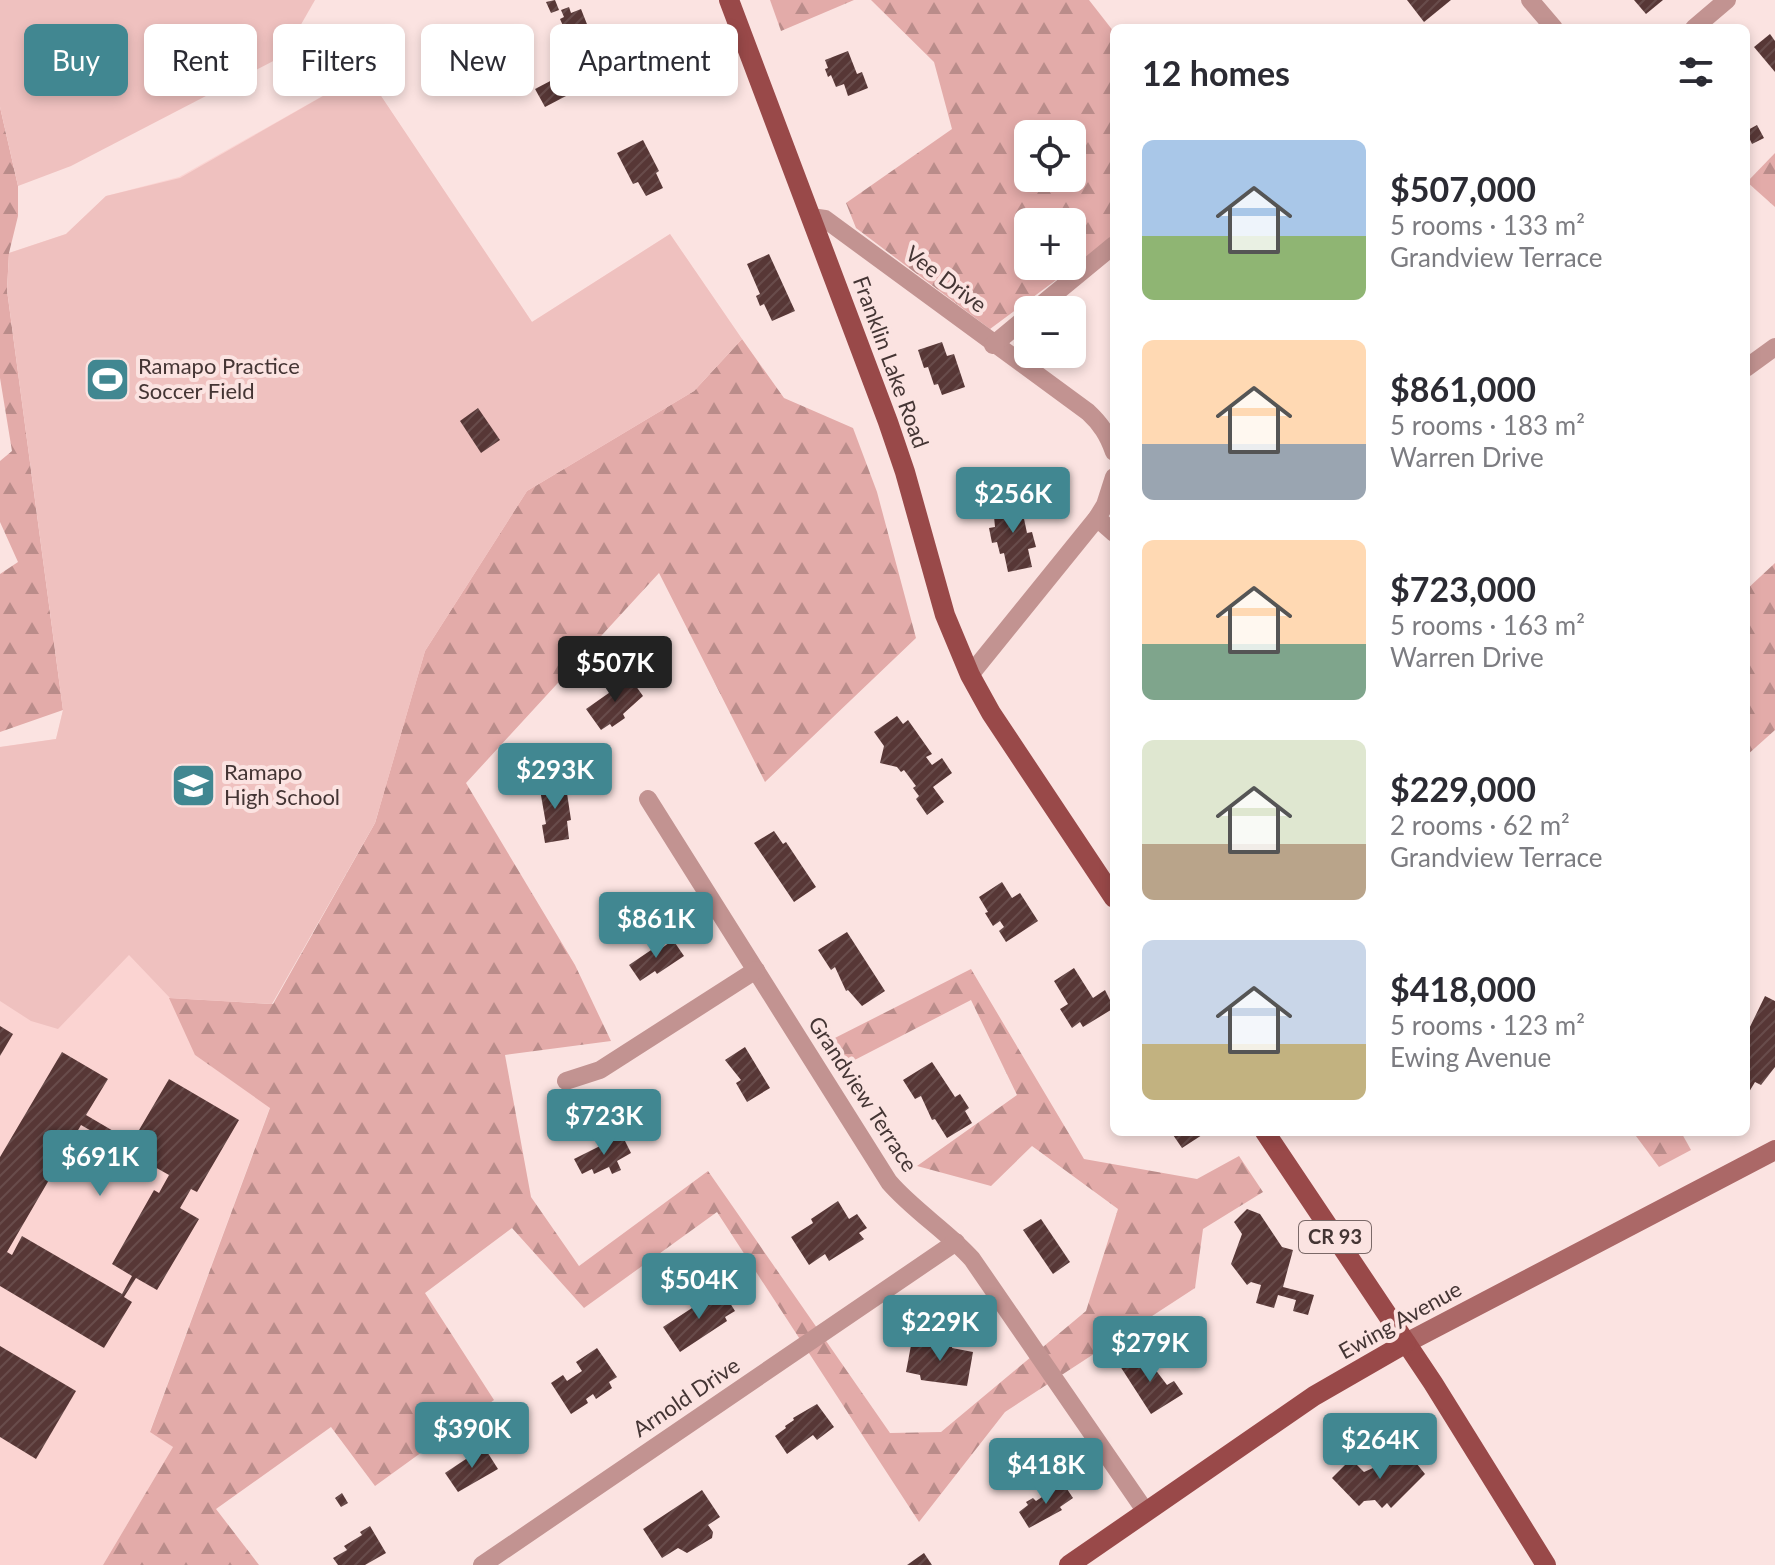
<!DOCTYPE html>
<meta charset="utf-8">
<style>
:root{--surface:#fff;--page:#f7f7f7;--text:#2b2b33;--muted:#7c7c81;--accent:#418791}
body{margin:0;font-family:Lato,sans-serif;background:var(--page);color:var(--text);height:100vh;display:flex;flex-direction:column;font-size:30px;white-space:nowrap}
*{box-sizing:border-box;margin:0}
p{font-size:26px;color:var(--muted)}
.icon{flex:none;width:44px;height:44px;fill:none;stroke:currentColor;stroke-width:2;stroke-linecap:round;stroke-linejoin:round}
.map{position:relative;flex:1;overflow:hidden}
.sheet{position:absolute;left:1110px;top:24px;width:640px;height:1112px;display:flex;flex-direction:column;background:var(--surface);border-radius:12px;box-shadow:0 4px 12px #0003}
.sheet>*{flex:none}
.hud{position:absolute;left:24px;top:24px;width:760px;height:72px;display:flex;gap:16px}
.controls{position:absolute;left:1014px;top:120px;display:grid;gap:16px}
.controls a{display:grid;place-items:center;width:72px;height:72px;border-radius:12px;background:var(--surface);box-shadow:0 4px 12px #0003;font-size:40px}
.price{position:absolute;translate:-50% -68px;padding:0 18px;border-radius:8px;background:var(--accent);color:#fff;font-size:26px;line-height:52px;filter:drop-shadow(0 2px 4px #0008)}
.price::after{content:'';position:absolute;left:50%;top:48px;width:24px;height:18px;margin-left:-12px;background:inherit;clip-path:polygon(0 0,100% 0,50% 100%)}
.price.current{background:#222;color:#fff}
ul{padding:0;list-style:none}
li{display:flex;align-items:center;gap:24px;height:200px;padding:0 32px}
li span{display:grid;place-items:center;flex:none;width:224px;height:160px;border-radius:12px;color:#555}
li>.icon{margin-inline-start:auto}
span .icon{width:96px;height:96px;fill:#fffc;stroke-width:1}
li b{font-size:34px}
h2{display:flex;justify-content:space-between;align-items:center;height:96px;padding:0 32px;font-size:34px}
.tag{padding:0 28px;border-radius:12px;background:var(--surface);box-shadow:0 4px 12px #0003;font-size:28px;line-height:72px}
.tag.current{background:var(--accent);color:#fff}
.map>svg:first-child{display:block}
.built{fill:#fbd4d2}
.forest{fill:url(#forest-firs);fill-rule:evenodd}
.park{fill:#efc1bf}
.building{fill:url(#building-hatch);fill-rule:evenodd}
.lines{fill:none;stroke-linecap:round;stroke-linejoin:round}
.street{stroke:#c29391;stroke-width:18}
.secondary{stroke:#ab6867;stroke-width:20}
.primary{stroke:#994949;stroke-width:20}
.labels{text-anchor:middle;stroke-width:8;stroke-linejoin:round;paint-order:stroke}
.shield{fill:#fbe3e1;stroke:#7b6968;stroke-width:2}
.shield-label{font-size:20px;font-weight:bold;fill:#443534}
.street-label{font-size:22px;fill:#443534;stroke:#fbe3e1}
.poi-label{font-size:22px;fill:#443534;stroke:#fbe3e1;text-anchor:start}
</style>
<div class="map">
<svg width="1775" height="1565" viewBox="0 0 1775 1565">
<defs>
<pattern id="forest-firs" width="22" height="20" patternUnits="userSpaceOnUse" patternTransform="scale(2)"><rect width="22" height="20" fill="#e3aba9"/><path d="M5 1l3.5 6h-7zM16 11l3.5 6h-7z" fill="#ba8c8a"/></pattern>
<pattern id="building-hatch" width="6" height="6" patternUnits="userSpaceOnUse" patternTransform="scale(2)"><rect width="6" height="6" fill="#573736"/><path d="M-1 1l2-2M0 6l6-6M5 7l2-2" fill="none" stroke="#684c4b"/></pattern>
</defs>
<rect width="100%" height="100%" fill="#fbe3e1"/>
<path class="built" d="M365,72L532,322L670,234L742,339L694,391L195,1055L270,1107L150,1431L173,1447L103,1565H0V747L56,739L63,710L9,253L66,234L106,196L179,177Z"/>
<g class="forest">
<path d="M770,0H854L781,31Z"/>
<path d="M871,0H1089L1114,32V237L990,329L856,228L846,203L952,129L934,62ZM1028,134H1072V178H1028ZM1028,222H1072V266H1028Z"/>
<path d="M0,107L18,186V216L9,253L7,290L63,710L0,732V574L18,562L0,522V461L12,451L0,378Z"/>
<path d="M1775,153V207L1747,182Z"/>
<path d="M742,339L784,398L853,428L877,492L916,638L765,782L659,573L466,783L575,965L611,1041L505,1055L531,1197L579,1266L708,1171L890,1433L941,1432L1086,1311L1118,1209L1032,1146L991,1186L917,1166L1017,1095L971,1000L843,1066L821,1045L971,969L1084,1159L1197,1179L1239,1156L1263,1192L1203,1229L1195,1288L1005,1412L919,1522L717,1212L584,1308L512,1228L425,1293L494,1400L375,1486L331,1427L216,1509L259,1565H103L173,1447L150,1432L270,1108L195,1055L169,998L273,1004L375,823L425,651L527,491L694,391Z"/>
<path d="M1775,563V730L1746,756V590Z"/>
<path d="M1633,1132H1681L1691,1150L1659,1167Z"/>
</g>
<g class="park">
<path d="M0,0H315L283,56L71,166L18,186L0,107Z"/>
<path d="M365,72L532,322L670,234L742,339L694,391L527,491L425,651L375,823L272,1004L170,998L129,955L58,1029L31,1021L0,1001V747L56,739L63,710L7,290L9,253L66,234L106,196L180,178Z"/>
</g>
<g class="building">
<path d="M555,0L559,10L551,13L546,2Z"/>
<path d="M1407,0H1451L1424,22Z"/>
<path d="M1634,0H1663L1646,14Z"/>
<path d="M569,7L571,13L581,9L596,47L571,57L562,38L559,39L556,32L564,28L560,19L564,17L561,10Z"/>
<path d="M1770,34L1775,41V72L1754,47Z"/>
<path d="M848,51L857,74L862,72L868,88L848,96L844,84L836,87L831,75L828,77L825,69L828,68L825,60Z"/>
<path d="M556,78L566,96L545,107L535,89Z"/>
<path d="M1757,125L1764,138L1752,144L1746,131Z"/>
<path d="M643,140L659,171L656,173L663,188L646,196L638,182L633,184L617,153Z"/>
<path d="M769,254L795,311L772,321L764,304L760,306L756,296L760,294L747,264Z"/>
<path d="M942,342L947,356L954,354L965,387L942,395L938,384L934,385L928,367L924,368L918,350Z"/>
<path d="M478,408L500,440L481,453L460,421Z"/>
<path d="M1022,499L1026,514H1023L1027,533L1032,532L1036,547L1028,549L1032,567L1008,572L1004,553L1000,554L997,542L992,543L989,528L995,527L993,506Z"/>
<path d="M628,675L643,696L623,714L625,718L612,727L610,724L601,730L586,709L616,688L614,685Z"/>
<path d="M897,716L903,724L908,720L932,754L926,757L932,765L942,758L952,773L933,787L944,802L927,815L916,799L919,796L913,788L916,786L904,770L901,772L897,767L880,763L884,746L874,732Z"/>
<path d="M565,780L571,820L567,821L569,839L545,843L542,825L546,824L539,784Z"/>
<path d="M774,831L783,844L786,842L816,887L794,902L754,843Z"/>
<path d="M1002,882L1012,898L1020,893L1038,921L1006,942L999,931L1004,927L1000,921L993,926L985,913L988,912L979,897Z"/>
<path d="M847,932L885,991L862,1006L848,990L846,991L835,967L831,970L818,950Z"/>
<path d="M673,940L684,956L657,974L655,971L640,981L629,965L660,944L662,948Z"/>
<path d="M1074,968L1093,998L1105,990L1114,1008L1083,1027L1080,1022L1072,1028L1060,1009L1068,1004L1054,981Z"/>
<path d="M1765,996L1775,1001V1067L1761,1085L1755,1082L1746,1097V1035Z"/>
<path d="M0,1026L13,1034L0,1056Z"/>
<path d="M745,1047L770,1088L747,1102L736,1083L741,1080L725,1060Z"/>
<path d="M62,1052L108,1079L86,1115L132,1142L169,1079L239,1120L197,1192L191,1189L180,1208L199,1219L157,1290L136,1278L124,1297L132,1302L104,1348L0,1286V1157ZM81,1125L126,1151L123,1156L143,1167L146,1162L169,1175L159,1193L154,1190L112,1264L132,1276L122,1294L22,1236L12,1255L7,1252Z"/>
<path d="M932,1062L955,1097L960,1094L969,1108L965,1111L972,1123L947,1138L935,1119L932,1120L921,1096L915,1099L903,1080Z"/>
<path d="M1171,1132H1200L1202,1135L1182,1148Z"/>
<path d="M622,1135L631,1153L617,1161L621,1170L612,1174L609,1167L594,1174L592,1169L582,1174L574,1159Z"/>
<path d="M838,1201L849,1219L857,1214L867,1228L859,1233L864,1239L829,1261L825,1254L809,1265L791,1237L813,1223L811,1219Z"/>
<path d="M1247,1209L1260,1214L1282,1247L1293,1250L1283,1287L1314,1295L1308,1315L1293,1311L1296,1300L1278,1295L1274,1308L1256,1303L1261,1285L1251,1282L1247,1285L1231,1264L1242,1234L1234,1222Z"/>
<path d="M1041,1219L1070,1262L1053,1274L1023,1230Z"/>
<path d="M721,1289L735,1311L725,1317L727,1321L680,1352L663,1327Z"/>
<path d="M912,1340L933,1344L932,1348L941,1350L943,1341L953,1343L952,1348L973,1352L967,1386L928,1381L921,1380L920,1375L906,1372Z"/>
<path d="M0,1346L76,1391L36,1459L0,1437Z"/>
<path d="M597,1348L617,1377L609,1382L612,1388L596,1399L593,1394L586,1399L588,1403L571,1414L551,1383L563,1375L567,1381L582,1371L576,1362Z"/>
<path d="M1142,1352L1167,1385L1174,1381L1183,1394L1151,1414L1120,1366Z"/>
<path d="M817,1404L834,1427L817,1440L813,1435L787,1454L775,1436L786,1428L785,1426L794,1420L793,1418Z"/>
<path d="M484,1447L498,1469L458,1492L445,1473Z"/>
<path d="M1404,1448L1425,1474L1391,1508L1387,1503L1382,1508L1375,1500L1364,1501L1359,1506L1332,1478L1351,1459L1364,1472L1373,1468L1379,1473Z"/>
<path d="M1063,1483L1073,1498L1060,1507L1062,1510L1029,1528L1019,1512L1028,1505L1026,1502L1033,1498L1036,1501Z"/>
<path d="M702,1490L720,1517L708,1525L713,1532L712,1538L687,1553L678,1548L662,1558L643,1529Z"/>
<path d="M342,1493L348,1503L341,1507L335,1498Z"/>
<path d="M370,1526L386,1553L365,1565H338L333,1558L347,1550L344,1546L362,1535L360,1532Z"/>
<path d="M924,1553L932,1565H907Z"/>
</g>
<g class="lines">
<g class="street">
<path d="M1530,0L1554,28"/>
<path d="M1694,28L1727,0"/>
<path d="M811,217L825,219L1088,412C1101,424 1108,435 1114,452"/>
<path d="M1035,310L1114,245"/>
<path d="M993,345L1028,316"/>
<path d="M1746,368L1775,347"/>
<path d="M1097,518L1114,533"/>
<path d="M970,675L1097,518L1105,505L1114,477"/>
<path d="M648,799L889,1182C914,1211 947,1231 972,1259L1146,1512"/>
<path d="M566,1081L600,1070L756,970"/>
<path d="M482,1565L956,1242"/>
</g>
<path class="secondary" d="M1406,1343L1775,1150"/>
<g class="primary">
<path d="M729,0L888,422L905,472L945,615L970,675L991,713L1114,898"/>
<path d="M1265,1132L1433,1383L1546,1565"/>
<path d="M1069,1565L1314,1396L1406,1343"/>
</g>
</g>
<defs>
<symbol id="stadium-square" viewBox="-11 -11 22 22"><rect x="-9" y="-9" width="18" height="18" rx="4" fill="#418791" stroke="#fbe3e1"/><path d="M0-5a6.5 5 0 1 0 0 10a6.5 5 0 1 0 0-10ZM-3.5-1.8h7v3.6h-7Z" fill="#fff"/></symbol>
<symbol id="school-square" viewBox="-11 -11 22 22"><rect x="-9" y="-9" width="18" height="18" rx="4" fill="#418791" stroke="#fbe3e1"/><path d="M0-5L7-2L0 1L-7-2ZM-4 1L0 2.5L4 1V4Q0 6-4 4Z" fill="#fff"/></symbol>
</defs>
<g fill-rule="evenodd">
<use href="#stadium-square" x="82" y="354" width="51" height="51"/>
<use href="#school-square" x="168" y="760" width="51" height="51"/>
</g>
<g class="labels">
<rect class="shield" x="1299" y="1221" width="72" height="32" rx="6"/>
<g class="shield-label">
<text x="1335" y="1244">CR 93</text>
</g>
<g class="street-label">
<text transform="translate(946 279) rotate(37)" y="8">Vee Drive</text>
<text transform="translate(891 362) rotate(70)" y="8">Franklin Lake Road</text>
<text transform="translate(863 1094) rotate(57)" y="8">Grandview Terrace</text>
<text transform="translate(1400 1320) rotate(-29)" y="8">Ewing Avenue</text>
<text transform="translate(686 1397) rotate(-34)" y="8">Arnold Drive</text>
</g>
<g class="poi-label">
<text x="138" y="374">Ramapo Practice<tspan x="138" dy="25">Soccer Field</tspan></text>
<text x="224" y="780">Ramapo<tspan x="224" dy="25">High School</tspan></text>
</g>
</g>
</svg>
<div class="controls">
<a><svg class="icon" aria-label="locate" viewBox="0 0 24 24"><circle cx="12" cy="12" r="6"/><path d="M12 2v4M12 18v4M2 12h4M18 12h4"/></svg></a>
<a>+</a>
<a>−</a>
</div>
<b class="price" style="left:1013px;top:535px">$256K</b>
<b class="price current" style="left:615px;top:704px">$507K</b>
<b class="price" style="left:555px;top:811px">$293K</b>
<b class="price" style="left:656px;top:960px">$861K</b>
<b class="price" style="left:604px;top:1157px">$723K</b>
<b class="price" style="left:100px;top:1198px">$691K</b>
<b class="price" style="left:699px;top:1321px">$504K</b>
<b class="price" style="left:940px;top:1363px">$229K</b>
<b class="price" style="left:1150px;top:1384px">$279K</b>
<b class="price" style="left:472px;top:1470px">$390K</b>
<b class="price" style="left:1380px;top:1481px">$264K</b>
<b class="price" style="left:1046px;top:1506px">$418K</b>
<div class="hud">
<a class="tag current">Buy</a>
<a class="tag">Rent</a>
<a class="tag">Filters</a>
<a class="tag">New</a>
<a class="tag">Apartment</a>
</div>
<section class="sheet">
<h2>12 homes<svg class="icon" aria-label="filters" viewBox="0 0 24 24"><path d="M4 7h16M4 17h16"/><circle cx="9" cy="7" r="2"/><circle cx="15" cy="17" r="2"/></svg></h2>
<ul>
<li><span style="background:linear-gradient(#a9c7e8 60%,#8fb573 0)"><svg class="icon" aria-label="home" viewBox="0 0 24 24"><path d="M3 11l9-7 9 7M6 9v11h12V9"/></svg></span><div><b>$507,000</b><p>5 rooms · 133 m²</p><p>Grandview Terrace</p></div></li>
<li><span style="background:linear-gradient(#ffd9b3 65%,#9aa5b1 0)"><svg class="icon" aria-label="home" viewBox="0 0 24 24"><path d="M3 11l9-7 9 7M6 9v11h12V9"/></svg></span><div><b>$861,000</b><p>5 rooms · 183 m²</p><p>Warren Drive</p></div></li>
<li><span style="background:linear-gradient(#ffd9b3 65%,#7fa58c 0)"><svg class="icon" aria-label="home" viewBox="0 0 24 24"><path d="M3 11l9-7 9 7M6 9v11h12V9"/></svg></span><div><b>$723,000</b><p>5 rooms · 163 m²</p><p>Warren Drive</p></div></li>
<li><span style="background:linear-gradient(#dfe7d0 65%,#b9a48a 0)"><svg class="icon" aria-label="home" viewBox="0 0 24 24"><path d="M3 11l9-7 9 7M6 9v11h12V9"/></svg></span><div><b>$229,000</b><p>2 rooms · 62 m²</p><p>Grandview Terrace</p></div></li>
<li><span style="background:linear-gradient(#c9d6e8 65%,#c2b280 0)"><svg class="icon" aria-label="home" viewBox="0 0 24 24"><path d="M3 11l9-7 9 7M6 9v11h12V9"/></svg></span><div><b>$418,000</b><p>5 rooms · 123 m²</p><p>Ewing Avenue</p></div></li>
</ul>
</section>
</div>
